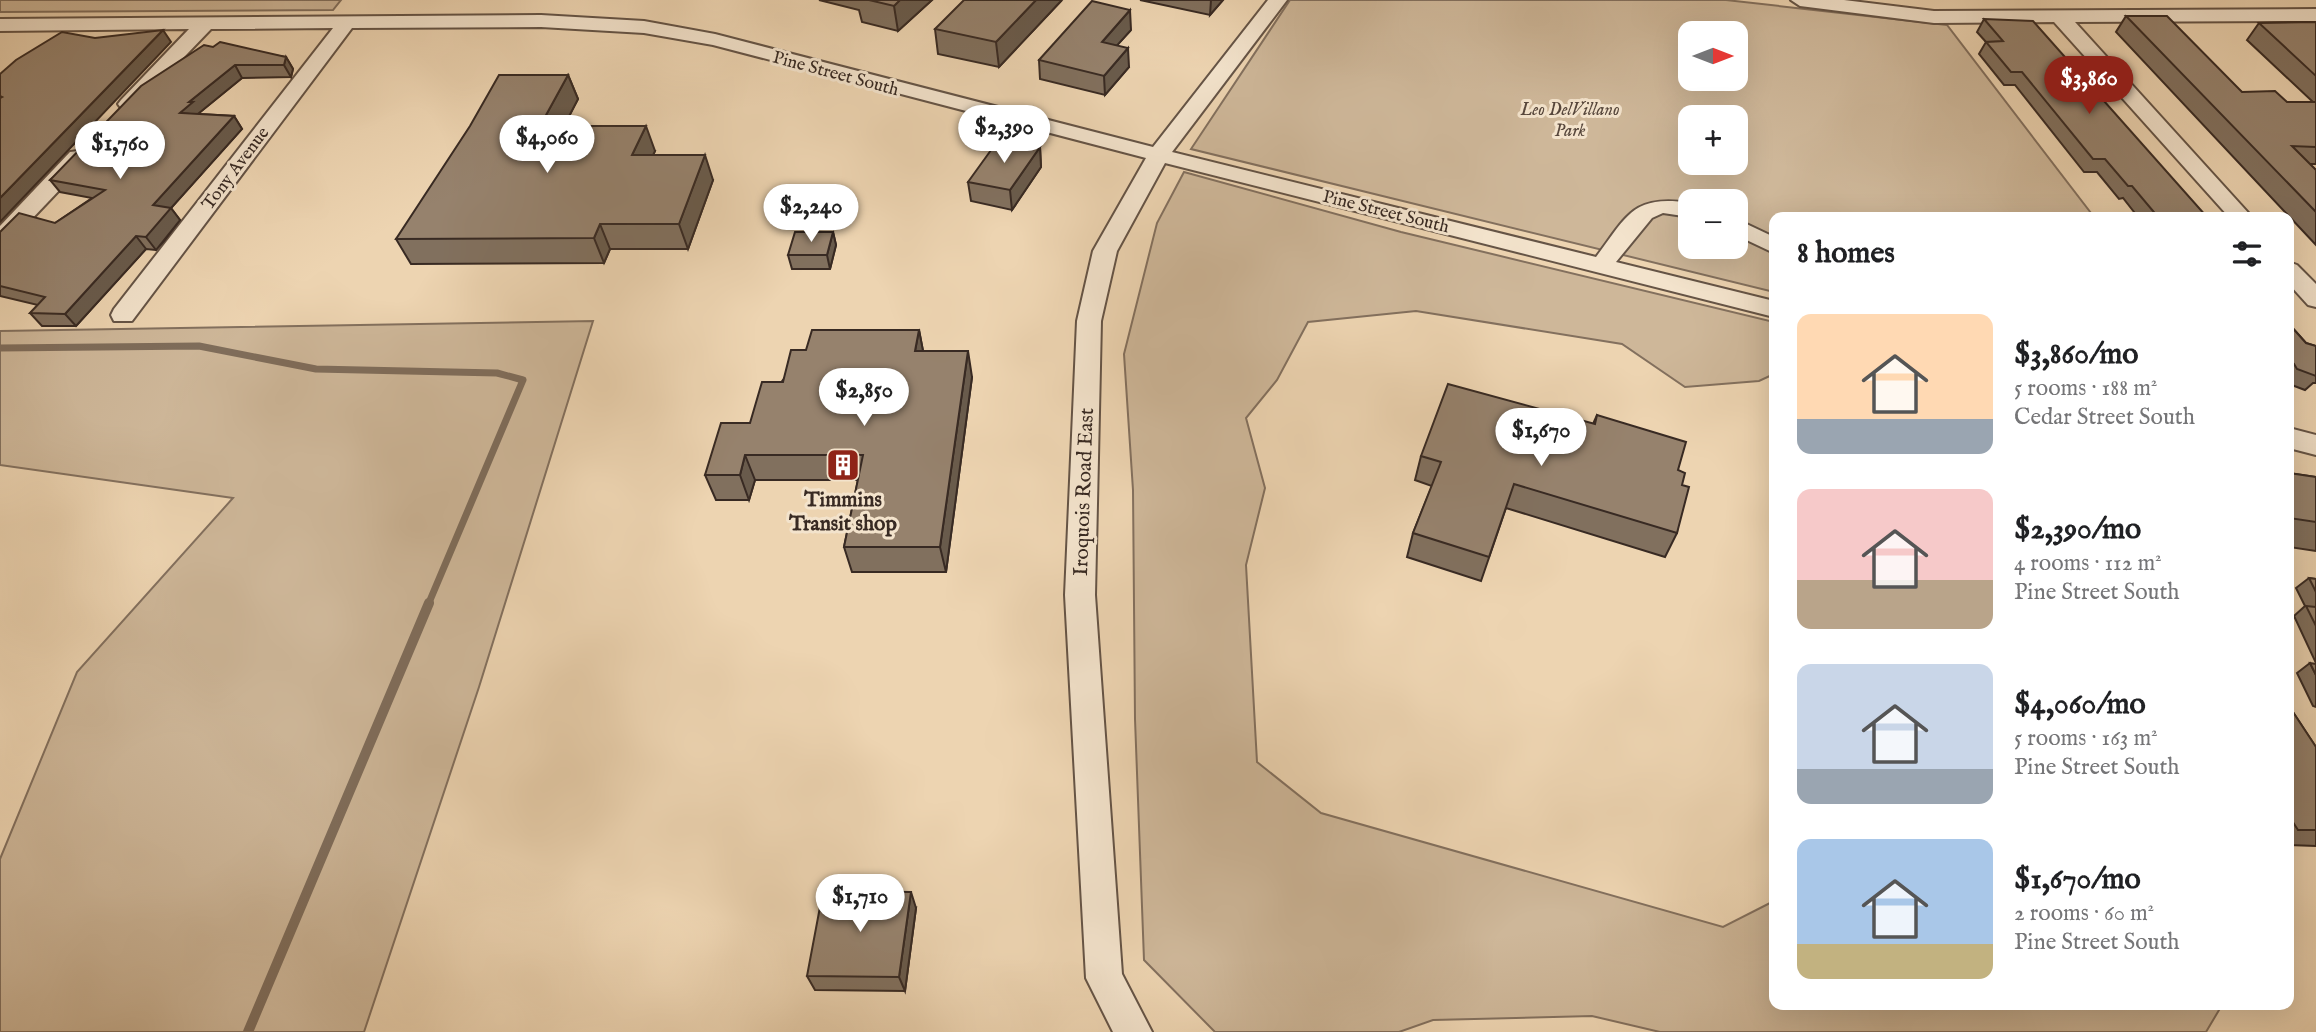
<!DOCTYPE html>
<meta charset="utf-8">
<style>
:root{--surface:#fff;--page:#f6f6f6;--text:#202124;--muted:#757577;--accent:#8f2418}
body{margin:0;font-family:"IM FELL English",serif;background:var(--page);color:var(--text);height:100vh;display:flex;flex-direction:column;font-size:26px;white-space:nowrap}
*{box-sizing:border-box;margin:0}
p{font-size:23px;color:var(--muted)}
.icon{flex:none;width:38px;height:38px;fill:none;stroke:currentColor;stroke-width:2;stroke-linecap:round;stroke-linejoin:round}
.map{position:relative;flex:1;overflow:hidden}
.sheet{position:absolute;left:1769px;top:212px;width:525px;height:798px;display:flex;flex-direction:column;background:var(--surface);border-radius:14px;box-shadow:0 7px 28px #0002}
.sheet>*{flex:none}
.needle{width:46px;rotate:90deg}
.fabs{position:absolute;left:1678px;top:21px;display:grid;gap:14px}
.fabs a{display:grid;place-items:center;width:70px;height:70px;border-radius:14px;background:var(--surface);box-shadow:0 7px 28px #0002;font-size:35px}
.price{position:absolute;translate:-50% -60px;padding:0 16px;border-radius:24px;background:#fff;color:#222;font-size:23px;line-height:46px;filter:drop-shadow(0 2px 4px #0008)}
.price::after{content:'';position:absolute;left:50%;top:42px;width:21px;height:16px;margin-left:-10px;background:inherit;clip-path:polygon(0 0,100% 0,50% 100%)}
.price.current{background:var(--accent);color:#fff}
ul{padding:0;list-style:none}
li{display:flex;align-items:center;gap:21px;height:175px;padding:0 28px}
li span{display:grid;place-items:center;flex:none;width:196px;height:140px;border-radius:14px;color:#555}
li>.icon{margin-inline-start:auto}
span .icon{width:84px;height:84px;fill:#fffc;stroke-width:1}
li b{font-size:30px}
h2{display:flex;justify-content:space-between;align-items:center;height:84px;padding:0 28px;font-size:30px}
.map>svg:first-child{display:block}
.green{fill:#ceb799;stroke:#83705e;stroke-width:2;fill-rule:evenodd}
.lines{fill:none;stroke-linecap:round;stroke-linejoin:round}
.stream-far1{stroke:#7f6d5b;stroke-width:7}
.stream{stroke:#7f6d5b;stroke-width:10}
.minor-casing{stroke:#655446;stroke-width:4}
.minor{fill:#f3e3cc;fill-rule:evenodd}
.wall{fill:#81705e;stroke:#382a23;stroke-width:2}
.shaded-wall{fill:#695b4c;stroke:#382a23;stroke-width:2}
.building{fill:#96826d;stroke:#382a23;stroke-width:2}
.labels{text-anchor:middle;stroke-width:6;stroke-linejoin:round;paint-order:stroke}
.far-street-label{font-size:18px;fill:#382a23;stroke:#f3e3cc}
.far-park-label{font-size:18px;font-style:italic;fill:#56463b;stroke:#f3e3cc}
.street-label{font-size:21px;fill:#382a23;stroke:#f3e3cc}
.poi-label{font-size:21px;font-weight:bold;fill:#382a23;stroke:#f3e3cc}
</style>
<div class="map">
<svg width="2316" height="1032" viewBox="0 0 2316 1032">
<rect width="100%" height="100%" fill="#edd4b1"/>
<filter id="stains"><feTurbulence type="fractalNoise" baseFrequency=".00286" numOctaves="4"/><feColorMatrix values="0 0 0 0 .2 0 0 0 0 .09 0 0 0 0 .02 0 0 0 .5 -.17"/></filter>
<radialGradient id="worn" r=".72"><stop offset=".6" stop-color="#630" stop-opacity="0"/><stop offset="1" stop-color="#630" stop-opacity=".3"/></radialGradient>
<g class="green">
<path d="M0,0H341L333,10L0,12Z"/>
<path d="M1290,0H1726L1947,25L2094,217H1774V292L1191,149ZM1690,33H1736V79H1690ZM1690,117H1736V163H1690ZM1690,201H1736V247H1690Z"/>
<path d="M1184,172L1401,232L1774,322V374L1759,381L1685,387L1622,344L1416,311L1308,322L1277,380L1246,418L1265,488L1246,565L1257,762L1321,813L1723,927L1774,901V1004L2222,1005L2206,1032H1660L1592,1016L1433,1020L1399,1032H1215L1144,960L1135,719L1133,490L1124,354L1157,223Z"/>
<path d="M593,321L479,687L364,1032H0V859L77,672L233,498L0,465V331Z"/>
</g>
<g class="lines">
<path class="stream-far1" d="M0,348L199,346L316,369L497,373L523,380L428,605"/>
<path class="stream" d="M248,1032L429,603"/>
<defs>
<g id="minor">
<path d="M1268,0H1287L1172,152L1596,257C1627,216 1633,194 1690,203V217L1663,213L1652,218L1616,262L1774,301V317L1165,163L1117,251L1101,321L1095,595L1122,974L1152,1032H1113L1086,978L1065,595L1077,321L1093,251L1146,158L713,45L644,33L541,27L352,28L132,321H114L111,315L114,309L333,28L211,29L135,108H121L118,104L121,100L189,29L0,31V19L541,15L644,21L715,34L1153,147Z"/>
<path d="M1791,0H1844L1934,11L2316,9V21L2075,22L2252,217H2229L2054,22L1934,23L1800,6Z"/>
<path d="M78,151L89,157L86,162L8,244L0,246V226L70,152Z"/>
<path d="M1736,219L1774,237V253L1736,235Z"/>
<path d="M2289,262L2297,265L2316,284V307L2308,305L2289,284Z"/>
<path d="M2289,428L2316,435V455L2289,448Z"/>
</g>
</defs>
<use href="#minor" class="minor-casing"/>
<use href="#minor" class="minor"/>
</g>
<g class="wall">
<path d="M819,0H932L898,31L862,22L859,10Z"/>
<path d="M1140,0H1223L1210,15Z"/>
<path d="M1061,1L999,67L938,54L935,29Z"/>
<path d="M2126,16L2242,92L2287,102H2313L2247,40L2259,23L2316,22V164H2309L2316,170V245L2116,32Z"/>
<path d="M1984,19L2207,217H2138L2123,198L2119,199L2097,172H2084L2015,85H2004L1979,54L1986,42L1977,32Z"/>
<path d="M1131,30L1117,45L1129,67L1105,95L1040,79L1039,60Z"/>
<path d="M213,47L286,57L293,69L291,77L242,78L199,113L200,114L234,116L242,129L171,208L180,220L164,241L156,250L146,249L76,326H42L30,313L38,305L0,296V232L55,223L92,198L60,192L50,180Z"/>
<path d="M568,75L578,99L564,126L655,151L653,155L713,180L688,249H610L604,263L411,264L396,239Z"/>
<path d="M1040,147L1041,167L1012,210L971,201L968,182Z"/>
<path d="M833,232L836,245L830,269H792L788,255Z"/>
<path d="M2289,324L2306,343L2316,346V383H2313L2305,390L2289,384Z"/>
<path d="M919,330L923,351L972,377L946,572H852L844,547L858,480H755L749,500H716L705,475L750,423L806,350Z"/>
<path d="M1597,415L1678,470L1682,485L1677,533L1665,557L1506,508L1481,581L1407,557L1413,533L1432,486L1415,480L1421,456L1593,424Z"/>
<path d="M2289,473L2316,477V551L2289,547Z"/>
<path d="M2309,578L2316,579V663L2294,616L2305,606L2296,588Z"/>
<path d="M2310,663L2316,675V707L2313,706L2297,673Z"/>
<path d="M2289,706L2316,747V846L2289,845Z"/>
<path d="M916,908L905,991L815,990L807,976Z"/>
</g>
<g class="shaded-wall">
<path d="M900,0H932L898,31L894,6Z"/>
<path d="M1036,0H1060L1061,1L999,67L996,42Z"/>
<path d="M1211,0H1223L1210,15Z"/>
<path d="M1130,10L1131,30L1103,61L1102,42Z"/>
<path d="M163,30L171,42L0,222V198Z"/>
<path d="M1128,48L1129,67L1105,95L1104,76Z"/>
<path d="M286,57L293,69L291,77L284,65Z"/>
<path d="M235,65L242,78L199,113L201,115L180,113L189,102Z"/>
<path d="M568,75L578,99L551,151L540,126Z"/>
<path d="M234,116L242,129L171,208L180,220L156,250L146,237L153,205Z"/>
<path d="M646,126L655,151L641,181L632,155Z"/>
<path d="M1040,147L1041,167L1012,210L1010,190Z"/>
<path d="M705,155L713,180L688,249L679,224Z"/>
<path d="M600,224L610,249L604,263L594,238Z"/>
<path d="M833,232L836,245L830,269L827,255Z"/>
<path d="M136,236L146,249L76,326L65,314Z"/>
<path d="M919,330L924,356L915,351Z"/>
<path d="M968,351L972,377L946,572L940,547Z"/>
<path d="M745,455L755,480L749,500L740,475Z"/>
<path d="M911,892L916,908L905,991L899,977Z"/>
</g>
<g class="building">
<path d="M869,0H900L894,6Z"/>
<path d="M964,0H1036L996,42L935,29Z"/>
<path d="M1092,1L1130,10L1102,42L1128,48L1104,76L1039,60Z"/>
<path d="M2126,16H2167L2242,92L2275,91L2287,102H2316V147L2292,146L2316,170V212Z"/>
<path d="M1984,19L2033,21L2207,217H2158L2132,186H2128L2105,159H2093L2022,72H2011L1986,42L2003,41Z"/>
<path d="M2316,22V76L2259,23Z"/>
<path d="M163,30L0,198V98L2,97L0,96V74L16,60L62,32L95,38Z"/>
<path d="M220,42L286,57L284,65H235L189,102H193L180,113L234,116L153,205L171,208L146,237L136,236L65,314L30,313L45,297L0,286V232L19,213L55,223L105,190L50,180L141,86L204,45L213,47Z"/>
<path d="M499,75H568L540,126H646L632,155H705L679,224H600L594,238L396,239L470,126Z"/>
<path d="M999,139L1040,147L1010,190L968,182Z"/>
<path d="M795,232H833L827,255H788Z"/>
<path d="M2289,324L2306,343L2316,346V376L2297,369L2294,364L2289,366Z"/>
<path d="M812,330H919L915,351H968L940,547H844L863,455H745L740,475H705L721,423H750L762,382H783L791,350H806Z"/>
<path d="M1448,384L1595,424L1597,415L1686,442L1678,470L1685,473L1682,485L1689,487L1677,533L1514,484L1489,557L1413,533L1441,462L1421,456Z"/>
<path d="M2289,473L2316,477V522L2289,518Z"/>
<path d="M2309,578L2316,579V592Z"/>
<path d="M2306,606L2316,607V626Z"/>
<path d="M2310,663L2316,664V675Z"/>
<path d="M2289,706L2316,747V830H2298L2289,816Z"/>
<path d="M823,891L911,892L899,977L807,976Z"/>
</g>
<defs>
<symbol id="building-square" viewBox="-11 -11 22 22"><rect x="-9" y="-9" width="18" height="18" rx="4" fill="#8f2418" stroke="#f3e3cc"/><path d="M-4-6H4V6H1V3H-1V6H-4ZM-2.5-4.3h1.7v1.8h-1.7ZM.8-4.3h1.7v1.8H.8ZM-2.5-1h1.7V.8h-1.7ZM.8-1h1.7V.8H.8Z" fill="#fff"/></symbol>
</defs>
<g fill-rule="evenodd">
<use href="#building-square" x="824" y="446" width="38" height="38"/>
</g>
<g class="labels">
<g class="far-street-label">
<text transform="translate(836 73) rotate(15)" y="6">Pine Street South</text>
<text transform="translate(235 168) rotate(-53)" y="6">Tony Avenue</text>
<text transform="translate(1386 211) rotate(14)" y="6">Pine Street South</text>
</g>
<g class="far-park-label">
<text x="1570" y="115">Leo DelVillano<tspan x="1570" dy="21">Park</tspan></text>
</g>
<g class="street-label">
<text transform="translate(1083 492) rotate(-88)" y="7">Iroquois Road East</text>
</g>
<g class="poi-label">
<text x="843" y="506">Timmins<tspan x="843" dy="24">Transit shop</tspan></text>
</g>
</g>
<rect width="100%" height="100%" filter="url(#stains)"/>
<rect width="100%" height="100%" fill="url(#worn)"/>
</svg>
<div class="fabs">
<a><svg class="needle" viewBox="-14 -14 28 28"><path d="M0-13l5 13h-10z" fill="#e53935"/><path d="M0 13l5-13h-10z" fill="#757577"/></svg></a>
<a>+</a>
<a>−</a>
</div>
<b class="price current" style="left:2089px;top:116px">$3,860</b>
<b class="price" style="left:1004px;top:165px">$2,390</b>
<b class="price" style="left:547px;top:175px">$4,060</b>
<b class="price" style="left:120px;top:181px">$1,760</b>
<b class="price" style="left:811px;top:244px">$2,240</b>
<b class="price" style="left:864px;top:428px">$2,850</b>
<b class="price" style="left:1541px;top:468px">$1,670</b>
<b class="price" style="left:860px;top:934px">$1,710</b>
<section class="sheet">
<h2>8 homes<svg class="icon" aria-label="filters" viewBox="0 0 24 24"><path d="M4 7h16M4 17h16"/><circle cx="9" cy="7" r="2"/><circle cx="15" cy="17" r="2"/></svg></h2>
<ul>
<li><span style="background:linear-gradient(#ffd9b3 75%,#9aa5b1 0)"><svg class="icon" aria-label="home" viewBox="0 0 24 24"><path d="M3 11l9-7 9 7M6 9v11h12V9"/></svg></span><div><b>$3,860/mo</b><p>5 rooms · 188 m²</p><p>Cedar Street South</p></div></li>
<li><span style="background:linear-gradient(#f6c9c9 65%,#b9a48a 0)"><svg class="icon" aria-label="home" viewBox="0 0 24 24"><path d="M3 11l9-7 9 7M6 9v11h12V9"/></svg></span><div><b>$2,390/mo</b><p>4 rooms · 112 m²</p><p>Pine Street South</p></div></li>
<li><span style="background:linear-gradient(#c9d6e8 75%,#9aa5b1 0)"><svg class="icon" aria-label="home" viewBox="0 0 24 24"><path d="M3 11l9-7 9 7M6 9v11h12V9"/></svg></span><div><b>$4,060/mo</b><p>5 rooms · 163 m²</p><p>Pine Street South</p></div></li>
<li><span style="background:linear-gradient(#a9c7e8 75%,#c2b280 0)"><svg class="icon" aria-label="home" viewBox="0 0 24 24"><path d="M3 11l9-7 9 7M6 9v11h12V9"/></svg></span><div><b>$1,670/mo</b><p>2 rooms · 60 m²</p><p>Pine Street South</p></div></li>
</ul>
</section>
</div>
